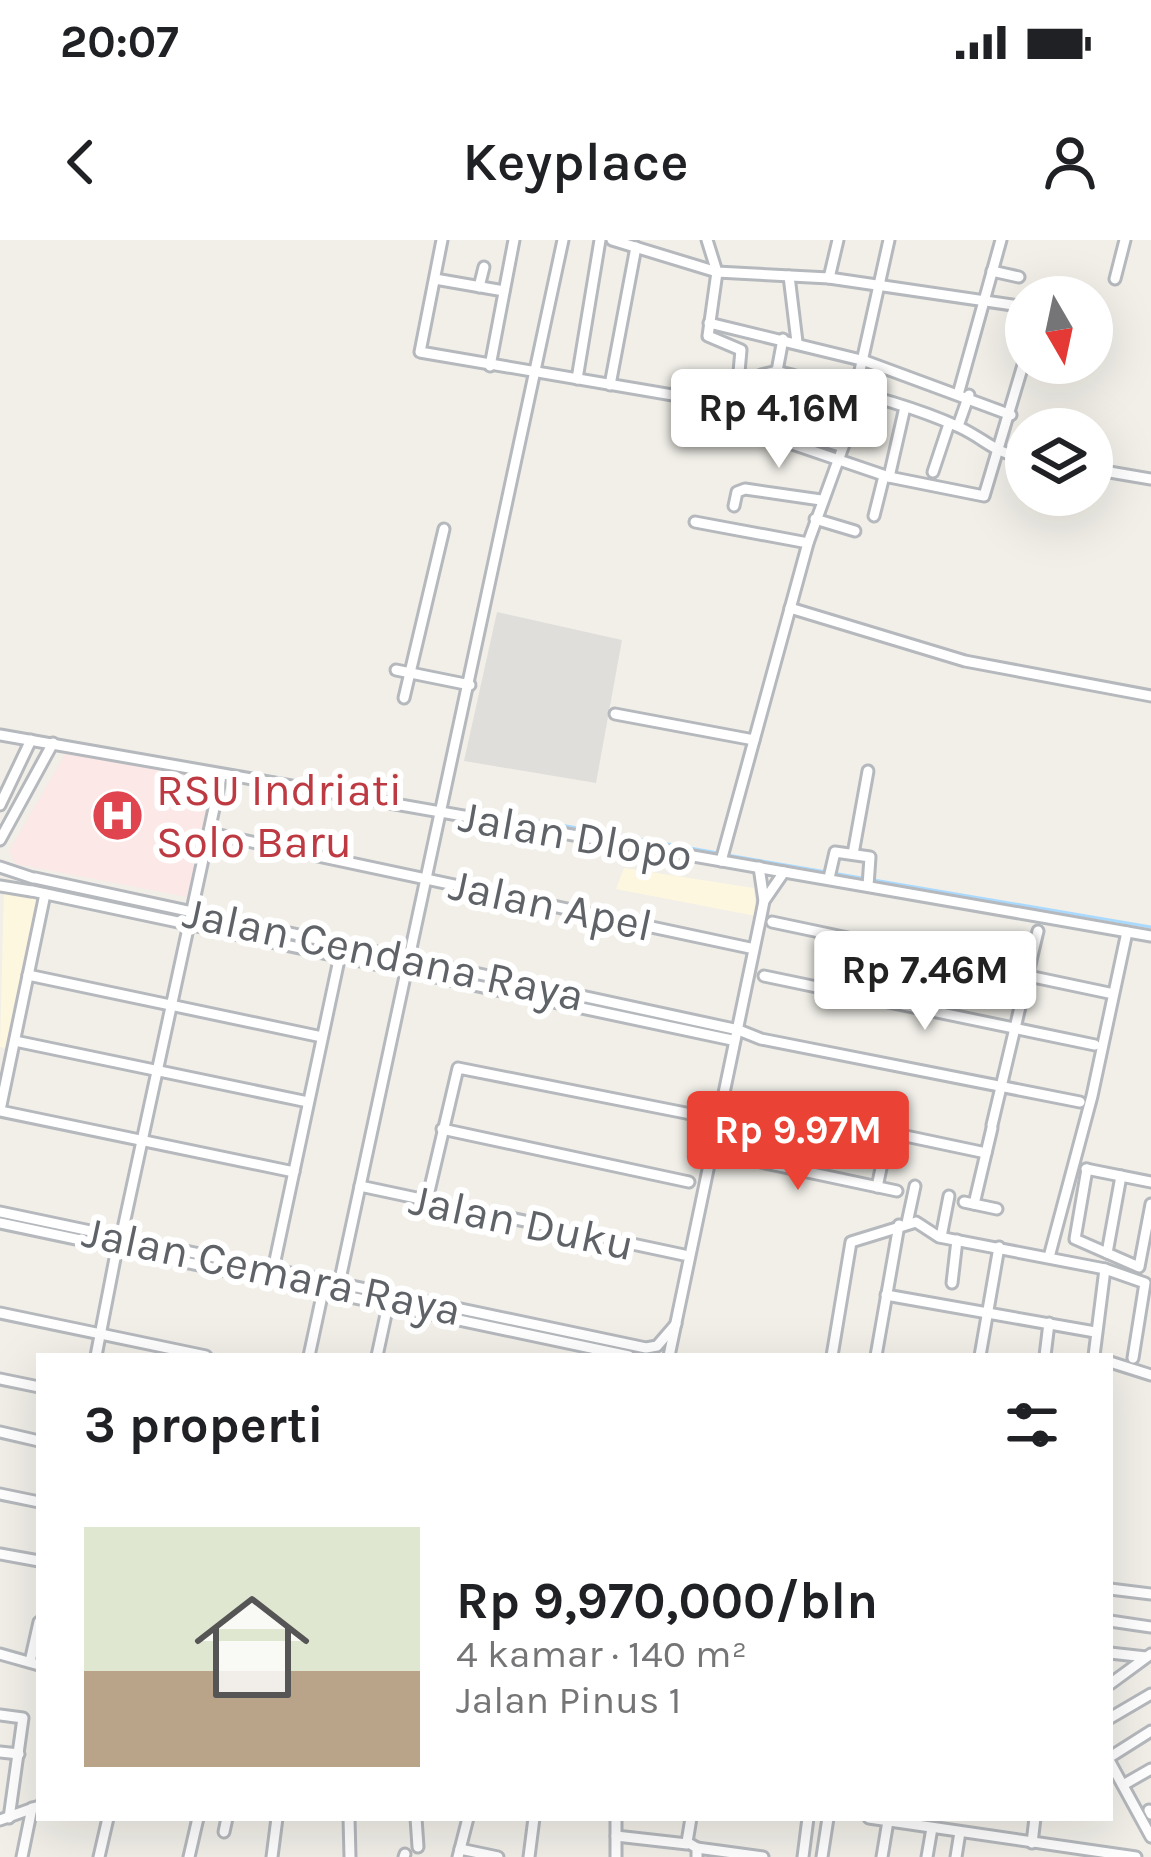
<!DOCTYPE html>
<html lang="id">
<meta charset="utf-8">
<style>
:root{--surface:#fff;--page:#f6f6f6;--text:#202124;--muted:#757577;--accent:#ea4335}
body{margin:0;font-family:Karla,sans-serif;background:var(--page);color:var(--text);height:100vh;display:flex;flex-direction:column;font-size:45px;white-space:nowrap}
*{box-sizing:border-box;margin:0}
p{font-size:39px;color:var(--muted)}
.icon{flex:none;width:66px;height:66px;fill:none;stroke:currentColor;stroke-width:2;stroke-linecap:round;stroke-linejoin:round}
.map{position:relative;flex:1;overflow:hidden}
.panel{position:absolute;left:36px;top:1113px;width:1077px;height:468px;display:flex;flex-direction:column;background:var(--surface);border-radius:0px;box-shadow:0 12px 48px #0002}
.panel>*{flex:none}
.needle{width:78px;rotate:171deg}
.tools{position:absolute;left:1005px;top:36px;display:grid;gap:24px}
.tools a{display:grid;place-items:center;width:108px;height:108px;border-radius:50%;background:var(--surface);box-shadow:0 12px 48px #0002;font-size:60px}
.price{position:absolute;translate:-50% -102px;padding:0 27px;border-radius:12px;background:#fff;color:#222;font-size:39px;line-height:78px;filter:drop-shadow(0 3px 6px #0008)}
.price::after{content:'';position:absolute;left:50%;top:72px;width:36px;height:27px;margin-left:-18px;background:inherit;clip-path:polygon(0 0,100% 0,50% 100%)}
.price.selected{background:var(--accent);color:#fff}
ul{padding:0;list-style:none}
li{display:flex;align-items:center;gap:36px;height:300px;padding:0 48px}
li span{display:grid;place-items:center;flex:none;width:336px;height:240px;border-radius:0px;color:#555}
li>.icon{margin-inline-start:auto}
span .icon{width:144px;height:144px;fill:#fffc;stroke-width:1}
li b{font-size:51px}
h2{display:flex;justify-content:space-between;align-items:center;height:144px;padding:0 48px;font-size:51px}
.status{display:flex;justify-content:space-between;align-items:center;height:84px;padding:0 60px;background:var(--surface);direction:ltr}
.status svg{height:33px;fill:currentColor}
header{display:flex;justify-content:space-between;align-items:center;height:156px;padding:0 48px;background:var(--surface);font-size:54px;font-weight:600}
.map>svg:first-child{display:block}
.commercial{fill:#fef7e0}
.industrial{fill:#e0deda}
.medical{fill:#fce8e6}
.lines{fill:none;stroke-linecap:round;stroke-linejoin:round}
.stream{stroke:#aadaff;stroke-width:3}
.minor-casing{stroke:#b5b8bc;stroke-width:15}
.minor{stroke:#fff;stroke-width:9}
.labels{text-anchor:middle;stroke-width:12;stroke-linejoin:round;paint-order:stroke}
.health-label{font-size:45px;fill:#be3a42;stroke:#fff;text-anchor:start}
.street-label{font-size:45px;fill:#5f6368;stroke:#fff}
</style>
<div class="status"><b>20:07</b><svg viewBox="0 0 49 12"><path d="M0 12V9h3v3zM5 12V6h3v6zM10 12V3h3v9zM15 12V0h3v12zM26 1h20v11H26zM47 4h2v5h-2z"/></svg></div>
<header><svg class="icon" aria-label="back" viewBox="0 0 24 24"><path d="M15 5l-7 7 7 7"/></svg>Keyplace<svg class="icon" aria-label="person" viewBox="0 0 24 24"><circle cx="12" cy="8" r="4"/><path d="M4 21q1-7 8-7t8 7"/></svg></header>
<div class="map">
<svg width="1151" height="1617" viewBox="0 0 1151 1617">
<rect width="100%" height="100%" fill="#f1efe8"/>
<g class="commercial">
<path d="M624,628L754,648L756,676L616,649Z"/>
<path d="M4,648L42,657L11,809L0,807Z"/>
</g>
<path class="industrial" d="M497,372L622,400L596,543L464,521Z"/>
<path class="medical" d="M65,514L215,539L188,657L16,624L9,611Z"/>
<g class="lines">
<g class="stream">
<path d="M538,581L718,613"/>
<path d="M727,615L1151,687"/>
</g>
<defs>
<g id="minor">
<path d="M442,0L420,112L743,167L792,204L889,237L984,256L1026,115"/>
<path d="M612,0L717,32L829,38L1026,67"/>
<path d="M707,0L717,32L708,96L741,110L736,165"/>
<path d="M992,31L1019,37"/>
<path d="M789,36L797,102"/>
<path d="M829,38L838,0"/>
<path d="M435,39L504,51"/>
<path d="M1115,39L1125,0"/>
<path d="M479,47L484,27"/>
<path d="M709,83L865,121L1011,175"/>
<path d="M490,126L514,0"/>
<path d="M777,131L783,99"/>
<path d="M577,139L600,0"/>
<path d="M610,145L636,7"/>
<path d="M959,151L1001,0"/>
<path d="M743,167L761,135L777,131C837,148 902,161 959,187C987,200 993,213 1026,218"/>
<path d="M958,186L969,155"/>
<path d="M824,201L843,207"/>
<path d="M1092,229L1151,239"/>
<path d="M933,232L949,184"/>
<path d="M889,237L905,167"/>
<path d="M734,266L737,252L745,249L821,260"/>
<path d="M874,276L884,236"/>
<path d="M815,279L855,291"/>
<path d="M695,282L808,303"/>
<path d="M790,368L965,421L1151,456"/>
<path d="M396,430L470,445"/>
<path d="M404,458L444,289"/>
<path d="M615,474L754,500"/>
<path d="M0,495L1151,696"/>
<path d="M0,565L31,500"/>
<path d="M210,593L750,708"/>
<path d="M0,600L53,503"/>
<path d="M853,614L868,531"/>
<path d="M721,621L808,303L843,207L889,0"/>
<path d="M0,627L33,638"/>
<path d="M759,627L764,661"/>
<path d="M35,638L734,789"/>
<path d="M829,638L835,612L870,617L868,646"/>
<path d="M0,646L31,651"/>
<path d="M32,651L732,800"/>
<path d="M772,682L1109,753"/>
<path d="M28,735L322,797"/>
<path d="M764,736L1095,805"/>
<path d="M736,789L761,799L1080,862"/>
<path d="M15,801L308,862"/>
<path d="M721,857L986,913"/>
<path d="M0,870L45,654"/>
<path d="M0,871L294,932"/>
<path d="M992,885L1038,691"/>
<path d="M442,889L689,942"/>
<path d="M709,911L897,951"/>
<path d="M1086,929L1151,942"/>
<path d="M1087,929L1075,999L1139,1027L1151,964"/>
<path d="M360,946L684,1015"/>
<path d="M877,947L883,919"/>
<path d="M427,960L458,828L706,877"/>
<path d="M964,962L997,969"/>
<path d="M974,964L992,888"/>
<path d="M0,972L646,1108L657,1106L676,1084"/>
<path d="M0,983L629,1116"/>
<path d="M907,983L915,946"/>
<path d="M941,997L949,956"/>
<path d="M121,998L221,536"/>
<path d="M1107,1013L1121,936"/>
<path d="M1049,1017L1092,856L1127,692"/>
<path d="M273,1030L340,715"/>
<path d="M952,1043L957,1000"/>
<path d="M339,1044L563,0"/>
<path d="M886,1055L1095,1092"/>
<path d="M0,1073L206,1116"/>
<path d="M96,1116L117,1008"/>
<path d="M309,1116L323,1051"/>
<path d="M377,1116L388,1065"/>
<path d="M669,1116L760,681L764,661L784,632"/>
<path d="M832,1116L851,1002L916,982L939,997L1105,1029L1145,1043L1133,1118"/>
<path d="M876,1116L899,985"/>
<path d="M980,1116L999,1007"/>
<path d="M1045,1116L1049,1083"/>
<path d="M1094,1116L1105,1029"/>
<path d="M1110,1122L1151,1135"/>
<path d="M0,1139L39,1147"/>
<path d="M0,1192L39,1201"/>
<path d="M0,1254L39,1262"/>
<path d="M0,1314L39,1321"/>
<path d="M1110,1349L1151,1354"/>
<path d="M1110,1381L1151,1387"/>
<path d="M1110,1413L1146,1417"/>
<path d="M0,1414L39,1425"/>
<path d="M30,1422L39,1382"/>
<path d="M1110,1444L1151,1414"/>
<path d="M0,1475L23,1478L9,1578"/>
<path d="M1110,1478L1151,1454"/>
<path d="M0,1512L19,1514"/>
<path d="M1110,1517L1151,1491"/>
<path d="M1110,1522L1151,1597"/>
<path d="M1123,1545L1151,1529"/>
<path d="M1149,1570L1151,1574"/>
<path d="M349,1578L350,1617"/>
<path d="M416,1578L418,1607"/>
<path d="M691,1578L687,1602L697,1608V1617"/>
<path d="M869,1578L1136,1617"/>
<path d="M0,1580L39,1566"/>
<path d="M224,1592L227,1578"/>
<path d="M616,1596L687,1604"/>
<path d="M1032,1603L1035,1578"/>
<path d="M697,1608L763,1617"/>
<path d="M460,1609L498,1617"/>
<path d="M22,1617L32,1568"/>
<path d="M99,1617L108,1578"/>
<path d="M189,1617L198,1578"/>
<path d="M272,1617L277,1578"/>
<path d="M404,1617L405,1614"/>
<path d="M458,1617L468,1578"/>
<path d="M529,1617L534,1578"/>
<path d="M616,1617V1578"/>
<path d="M803,1617L808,1578"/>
<path d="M822,1617L828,1578"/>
<path d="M882,1617L888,1581"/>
<path d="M927,1617L932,1588"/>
<path d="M956,1617L960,1592"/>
</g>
</defs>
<use href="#minor" class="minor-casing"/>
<use href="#minor" class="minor"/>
</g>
<defs>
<symbol id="hospital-disc" viewBox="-11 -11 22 22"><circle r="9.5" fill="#e0444e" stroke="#fff"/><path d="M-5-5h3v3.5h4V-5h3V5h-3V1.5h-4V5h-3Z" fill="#fff"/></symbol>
</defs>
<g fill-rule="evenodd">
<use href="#hospital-disc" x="88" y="546" width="59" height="59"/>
</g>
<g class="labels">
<g class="health-label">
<text x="156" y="565">RSU Indriati<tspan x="156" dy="52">Solo Baru</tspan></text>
</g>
<g class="street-label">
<text transform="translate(576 595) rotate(10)" y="16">Jalan Dlopo</text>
<text transform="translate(551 664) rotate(12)" y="16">Jalan Apel</text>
<text transform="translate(384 713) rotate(12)" y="16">Jalan Cendana Raya</text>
<text transform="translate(522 981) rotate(12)" y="16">Jalan Duku</text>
<text transform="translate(272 1030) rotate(12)" y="16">Jalan Cemara Raya</text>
</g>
</g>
</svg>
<div class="tools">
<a><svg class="needle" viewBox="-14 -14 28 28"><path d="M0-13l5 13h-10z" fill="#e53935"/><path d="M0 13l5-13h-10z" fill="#757577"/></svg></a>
<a><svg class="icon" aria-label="layers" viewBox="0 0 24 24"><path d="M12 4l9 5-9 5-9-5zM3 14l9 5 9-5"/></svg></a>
</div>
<b class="price" style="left:779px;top:231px">Rp 4.16M</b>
<b class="price" style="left:925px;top:793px">Rp 7.46M</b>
<b class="price selected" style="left:798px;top:953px">Rp 9.97M</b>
<section class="panel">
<h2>3 properti<svg class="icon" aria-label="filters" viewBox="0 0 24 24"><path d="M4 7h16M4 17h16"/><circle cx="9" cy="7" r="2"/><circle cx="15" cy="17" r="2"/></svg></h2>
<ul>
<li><span style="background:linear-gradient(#dfe7d0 60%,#b9a48a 0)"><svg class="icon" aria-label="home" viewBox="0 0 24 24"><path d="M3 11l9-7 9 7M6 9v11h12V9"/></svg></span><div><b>Rp 9,970,000/bln</b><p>4 kamar · 140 m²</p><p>Jalan Pinus 1</p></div></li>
</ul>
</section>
</div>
